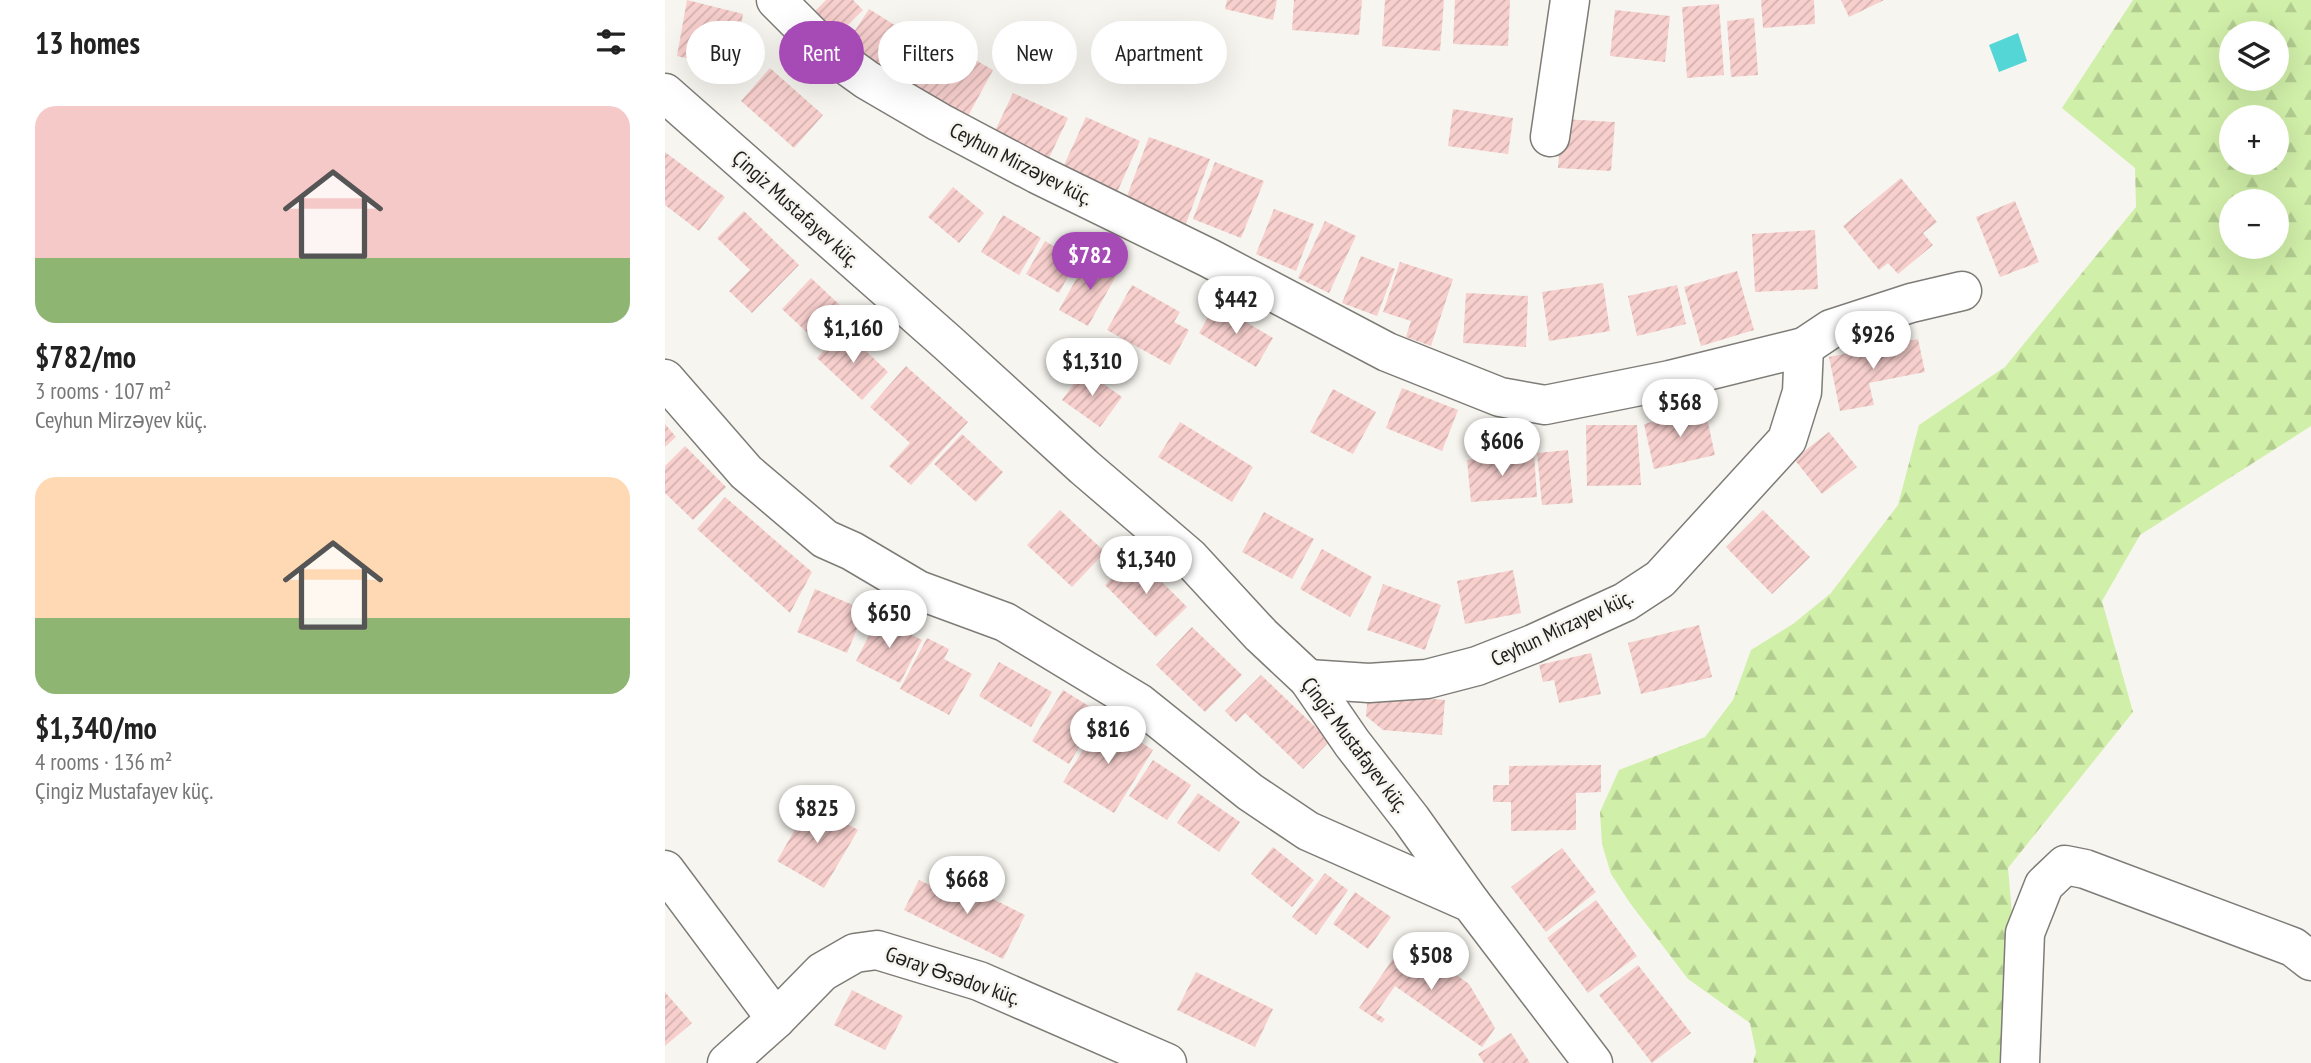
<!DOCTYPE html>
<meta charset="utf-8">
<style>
:root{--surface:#fff;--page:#f6f6f6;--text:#222;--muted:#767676;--accent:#a64ab5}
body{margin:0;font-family:"PT Sans Narrow",sans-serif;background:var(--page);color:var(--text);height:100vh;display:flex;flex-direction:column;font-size:26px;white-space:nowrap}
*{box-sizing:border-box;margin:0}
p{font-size:23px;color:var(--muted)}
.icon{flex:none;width:38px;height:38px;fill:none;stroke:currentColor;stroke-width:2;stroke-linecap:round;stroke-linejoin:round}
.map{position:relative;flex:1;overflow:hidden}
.panel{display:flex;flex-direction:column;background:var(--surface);width:665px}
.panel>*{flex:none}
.guide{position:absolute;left:21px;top:21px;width:665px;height:63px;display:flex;gap:14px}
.controls{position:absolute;left:1554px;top:21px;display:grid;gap:14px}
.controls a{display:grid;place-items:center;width:70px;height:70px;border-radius:50%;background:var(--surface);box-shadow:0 7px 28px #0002;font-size:35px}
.price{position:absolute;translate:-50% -60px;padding:0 16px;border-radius:24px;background:#fff;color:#222;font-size:23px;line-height:46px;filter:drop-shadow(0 2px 4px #0008)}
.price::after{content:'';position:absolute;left:50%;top:42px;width:21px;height:16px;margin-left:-10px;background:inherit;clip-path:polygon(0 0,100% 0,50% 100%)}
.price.selected{background:var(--accent);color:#fff}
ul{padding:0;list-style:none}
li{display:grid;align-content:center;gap:14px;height:371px;padding:0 35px}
li span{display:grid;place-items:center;height:217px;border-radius:21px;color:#555}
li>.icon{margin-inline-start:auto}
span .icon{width:126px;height:126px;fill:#fffc;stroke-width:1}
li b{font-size:30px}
h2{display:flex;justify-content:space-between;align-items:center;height:84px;padding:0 35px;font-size:30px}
.tag{padding:0 24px;border-radius:32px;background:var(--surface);box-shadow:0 7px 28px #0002;font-size:24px;line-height:63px}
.tag.selected{background:var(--accent);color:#fff}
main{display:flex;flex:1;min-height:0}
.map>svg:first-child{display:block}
.forest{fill:url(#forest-firs);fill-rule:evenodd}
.water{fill:#54d5d6}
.building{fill:url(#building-hatch)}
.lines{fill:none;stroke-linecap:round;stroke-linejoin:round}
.minor-casing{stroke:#7e7c77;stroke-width:41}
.minor{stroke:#fff;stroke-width:38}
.labels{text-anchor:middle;stroke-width:5;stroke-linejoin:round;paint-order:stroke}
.street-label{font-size:21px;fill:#1f1e1c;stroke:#f7f5ef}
</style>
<main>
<section class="panel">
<h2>13 homes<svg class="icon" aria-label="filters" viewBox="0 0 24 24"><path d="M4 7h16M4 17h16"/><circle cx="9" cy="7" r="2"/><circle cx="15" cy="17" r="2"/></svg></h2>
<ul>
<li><span style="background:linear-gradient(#f6c9c9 70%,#8fb573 0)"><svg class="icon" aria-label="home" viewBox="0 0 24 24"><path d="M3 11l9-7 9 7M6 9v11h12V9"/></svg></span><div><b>$782/mo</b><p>3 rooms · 107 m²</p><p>Ceyhun Mirzəyev küç.</p></div></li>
<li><span style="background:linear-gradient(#ffd9b3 65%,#8fb573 0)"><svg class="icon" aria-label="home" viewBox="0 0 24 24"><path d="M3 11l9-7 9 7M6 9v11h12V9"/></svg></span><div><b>$1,340/mo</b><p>4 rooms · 136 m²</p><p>Çingiz Mustafayev küç.</p></div></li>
</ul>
</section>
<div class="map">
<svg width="1646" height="1063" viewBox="0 0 1646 1063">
<defs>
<pattern id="forest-firs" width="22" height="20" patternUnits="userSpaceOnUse" patternTransform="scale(1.75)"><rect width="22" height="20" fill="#d0efa8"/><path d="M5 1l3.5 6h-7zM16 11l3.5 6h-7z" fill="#b2cc90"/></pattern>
<pattern id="building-hatch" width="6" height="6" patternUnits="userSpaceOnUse" patternTransform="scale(1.75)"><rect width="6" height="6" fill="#f7cfcd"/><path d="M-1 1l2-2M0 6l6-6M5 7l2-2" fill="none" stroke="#d3b1af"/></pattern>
</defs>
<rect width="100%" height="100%" fill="#f7f5ef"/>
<path class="forest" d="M1468,0H1646V426L1475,535L1437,601L1468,712L1343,868L1352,971L1341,1063H1088L1091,1052L1085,1023L1023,979L965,903L946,874L937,844L935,812L954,770L1040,737L1068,700L1086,650L1128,624L1166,593L1233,505L1254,425L1340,367L1471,207L1470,168L1397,108ZM1566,33H1612V79H1566ZM1566,117H1612V163H1566ZM1566,201H1612V247H1566Z"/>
<path class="water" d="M1353,33L1362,61L1334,72L1324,45Z"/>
<g class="building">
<path d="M22,0L78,14L68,69L12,56Z"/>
<path d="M161,0H188L198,10L173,35L150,11Z"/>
<path d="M562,0H612L608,20L560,9Z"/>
<path d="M629,0H697L694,35L627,30Z"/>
<path d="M720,0H779L775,51L717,46Z"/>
<path d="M790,0H845L843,46L788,44Z"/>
<path d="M1096,0H1149L1150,24L1098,28Z"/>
<path d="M1176,0H1219L1184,17Z"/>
<path d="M1054,4L1059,75L1022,78L1017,7Z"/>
<path d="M204,9L244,34L221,72L180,46Z"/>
<path d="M950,10L1005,16L1000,62L945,56Z"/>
<path d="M1089,18L1093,75L1066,77L1062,21Z"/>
<path d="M266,35L328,70L303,116L240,82Z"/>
<path d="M105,68L158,115L129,148L76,101Z"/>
<path d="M348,93L403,118L384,158L329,133Z"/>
<path d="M788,109L848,118L843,154L783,146Z"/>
<path d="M421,117L475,141L449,199L395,174Z"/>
<path d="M897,119L950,122L946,171L893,168Z"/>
<path d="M484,137L545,159L519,229L458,207Z"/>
<path d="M0,152L60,197L34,231L0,205Z"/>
<path d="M550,162L599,181L576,238L528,219Z"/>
<path d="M1236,178L1272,222L1258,233L1268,245L1233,274L1223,263L1214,270L1178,226Z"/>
<path d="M288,187L319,213L294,243L263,217Z"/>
<path d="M1350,201L1374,262L1335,277L1311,217Z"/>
<path d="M609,209L649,224L631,271L591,254Z"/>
<path d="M79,211L134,265L87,313L64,291L85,270L52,238Z"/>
<path d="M338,215L376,238L354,275L316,252Z"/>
<path d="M660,221L691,236L664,293L633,278Z"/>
<path d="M1150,230L1153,289L1090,292L1087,234Z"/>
<path d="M380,241L412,260L394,293L361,274Z"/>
<path d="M436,256L456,267L423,326L394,310L414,274L424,279Z"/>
<path d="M696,256L730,269L712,316L677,303Z"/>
<path d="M735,262L788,279L766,346L741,337L746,321L718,312Z"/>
<path d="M1072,271L1089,330L1036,346L1019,287Z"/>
<path d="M146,278L178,308L149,339L117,309Z"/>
<path d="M938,283L945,331L884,341L877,292Z"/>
<path d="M467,285L515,312L509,322L524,330L505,365L442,330Z"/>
<path d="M1012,285L1021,324L972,336L963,296Z"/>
<path d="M801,293L863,296L861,347L798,343Z"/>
<path d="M551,304L608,338L591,367L534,333Z"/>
<path d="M179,330L223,372L197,400L152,358Z"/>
<path d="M1253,339L1260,372L1204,383L1209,405L1175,411L1164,357Z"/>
<path d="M241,366L303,422L246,485L224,466L245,443L205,407Z"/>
<path d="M419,370L457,397L435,427L397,400Z"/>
<path d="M737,388L793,410L777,451L721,428Z"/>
<path d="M668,389L711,412L688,454L645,432Z"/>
<path d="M1040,409L1050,455L989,469L979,424Z"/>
<path d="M515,422L588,467L567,502L493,457Z"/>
<path d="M0,424L11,437L0,447Z"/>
<path d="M921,425H972L976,485L922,486Z"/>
<path d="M1164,432L1192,467L1157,494L1129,459Z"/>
<path d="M297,434L338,472L311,502L269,464Z"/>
<path d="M20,446L61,487L28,520L0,493V466Z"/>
<path d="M903,450L908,503L877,505L872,453Z"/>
<path d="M869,453L872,497L806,502L802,460Z"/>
<path d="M60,497L147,572L125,613L32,529Z"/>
<path d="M395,510L440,552L407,587L362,545Z"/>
<path d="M1098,510L1145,557L1107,594L1061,547Z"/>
<path d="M599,512L649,539L627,579L577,552Z"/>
<path d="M657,549L707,577L685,617L635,589Z"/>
<path d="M470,555L522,607L491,637L440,585Z"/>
<path d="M848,570L856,613L800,624L792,581Z"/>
<path d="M718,584L776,605L760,650L702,630Z"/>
<path d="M150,589L200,610L182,653L132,632Z"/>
<path d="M213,618L257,640L235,683L191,661Z"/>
<path d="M1034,625L1047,677L976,694L963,643Z"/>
<path d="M527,627L577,675L540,712L491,665Z"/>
<path d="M262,638L284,649L279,659L307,674L284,715L235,689Z"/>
<path d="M926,653L936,694L894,703L889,680L878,682L874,665Z"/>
<path d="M334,662L387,692L366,727L314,696Z"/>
<path d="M596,675L665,741L638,769L580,713L571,722L560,711Z"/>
<path d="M398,690L435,713L404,764L367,741Z"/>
<path d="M703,693L780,700L777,735L718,730L701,716Z"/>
<path d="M438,718L488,750L449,813L398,782Z"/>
<path d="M488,760L526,785L502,820L464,796Z"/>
<path d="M936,765V792L911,793V830L846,831V802H828V785H844V766Z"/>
<path d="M533,793L575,822L554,852L512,823Z"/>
<path d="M145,803L193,830L159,888L112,861Z"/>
<path d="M608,847L649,880L627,907L586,874Z"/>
<path d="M897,848L931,892L881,932L846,887Z"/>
<path d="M660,873L683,890L651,935L627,917Z"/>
<path d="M254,880L283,894L290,880L360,915L338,959L239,910Z"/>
<path d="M690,892L726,917L703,949L668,924Z"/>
<path d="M931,900L972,956L923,993L882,938Z"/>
<path d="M754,936L764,944L759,952L804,984L830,1028L817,1047L730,986L711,1013L720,1019L717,1023L694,1008L741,940L748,945Z"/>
<path d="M973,965L1026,1033L987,1063L934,995Z"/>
<path d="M531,972L608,1009L590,1047L512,1010Z"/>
<path d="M187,990L238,1016L220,1050L169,1025Z"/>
<path d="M0,992L27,1023L0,1046Z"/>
<path d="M846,1033L865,1063H819L813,1054Z"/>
</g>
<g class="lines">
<defs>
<g id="minor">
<path d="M111,0L163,52L202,80L274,122L372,174L544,258L722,352L835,397L880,405L1005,380L1139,347L1137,392L1122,440L995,579L960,602L868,644L812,666L762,679L704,683L643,679"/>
<path d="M0,93L283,343L419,467L524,557L596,635L643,679L687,743L746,819L806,903"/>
<path d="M885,137L905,0"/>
<path d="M1139,347L1166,329L1246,303L1297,291"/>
<path d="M0,379L81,472L160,539L187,551L253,590L340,622L474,703L585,792L643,831L806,903L928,1063"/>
<path d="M0,870L111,1019"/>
<path d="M62,1063L111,1019L157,972L190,953L212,950L314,981L502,1063"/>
<path d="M1355,1063L1360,933L1379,885L1400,865L1420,869L1628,947L1646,961"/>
</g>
</defs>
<use href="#minor" class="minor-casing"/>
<use href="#minor" class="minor"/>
</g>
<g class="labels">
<g class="street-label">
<text transform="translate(356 164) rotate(27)" y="7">Ceyhun Mirzəyev küç.</text>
<text transform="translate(131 209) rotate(42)" y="7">Çingiz Mustafayev küç.</text>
<text transform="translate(897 628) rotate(-25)" y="7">Ceyhun Mirzayev küç.</text>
<text transform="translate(690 745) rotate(53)" y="7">Çingiz Mustafayev küç.</text>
<text transform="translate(288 976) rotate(19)" y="7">Gəray Əsədov küç.</text>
</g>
</g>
</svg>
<div class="controls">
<a><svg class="icon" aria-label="layers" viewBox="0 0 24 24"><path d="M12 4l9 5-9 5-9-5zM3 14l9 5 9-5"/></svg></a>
<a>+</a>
<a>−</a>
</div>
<b class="price selected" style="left:425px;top:292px">$782</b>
<b class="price" style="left:571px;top:336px">$442</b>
<b class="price" style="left:188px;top:365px">$1,160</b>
<b class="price" style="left:1208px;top:371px">$926</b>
<b class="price" style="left:427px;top:398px">$1,310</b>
<b class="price" style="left:1015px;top:439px">$568</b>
<b class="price" style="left:837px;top:478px">$606</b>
<b class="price" style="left:481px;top:596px">$1,340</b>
<b class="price" style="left:224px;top:650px">$650</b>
<b class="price" style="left:443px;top:766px">$816</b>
<b class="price" style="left:152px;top:845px">$825</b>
<b class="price" style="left:302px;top:916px">$668</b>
<b class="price" style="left:766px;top:992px">$508</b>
<div class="guide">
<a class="tag">Buy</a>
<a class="tag selected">Rent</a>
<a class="tag">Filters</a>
<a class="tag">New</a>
<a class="tag">Apartment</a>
</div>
</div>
</main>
